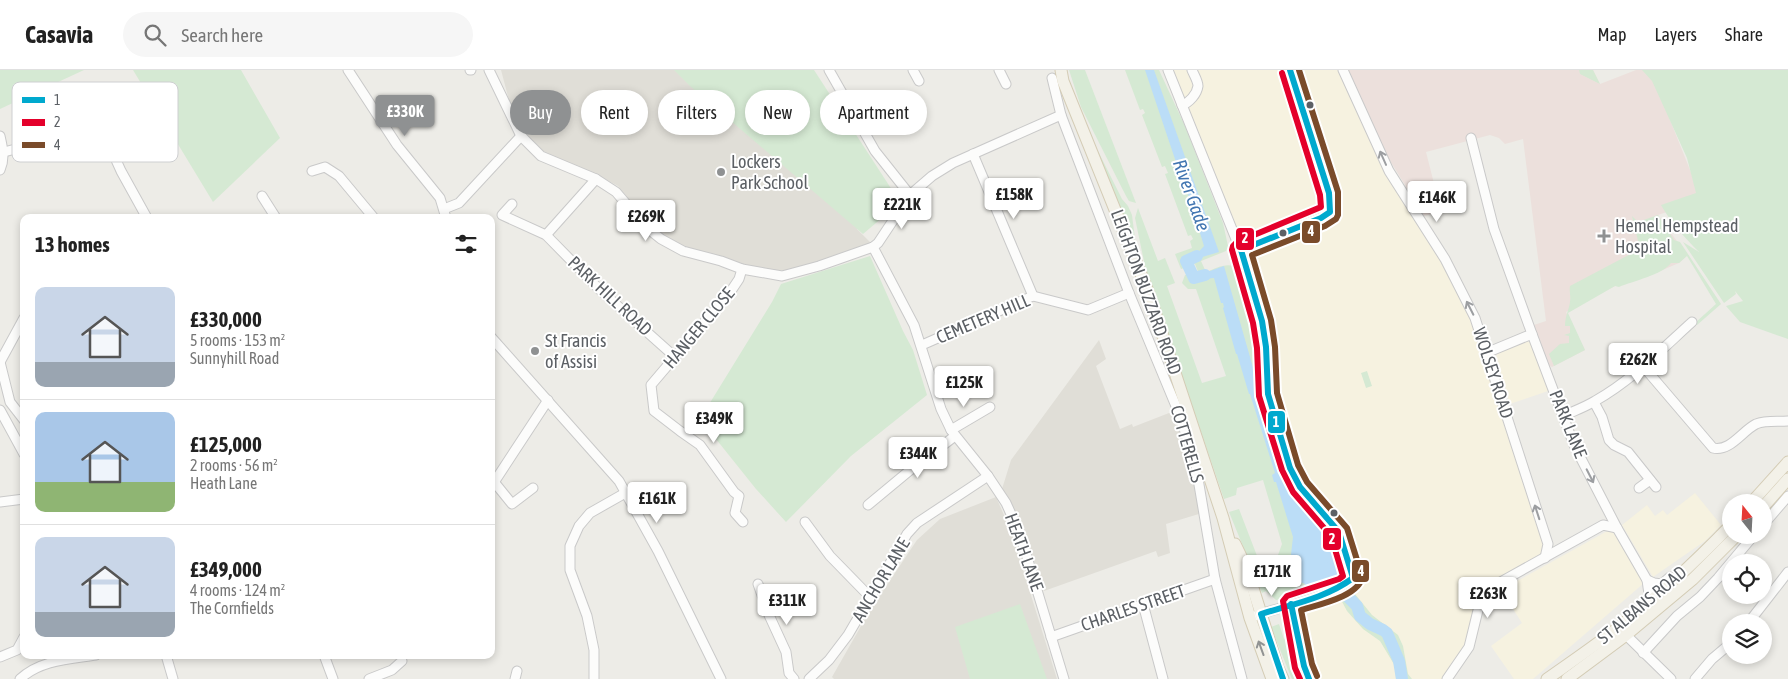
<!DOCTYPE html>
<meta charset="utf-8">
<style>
:root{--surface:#fff;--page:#f6f6f6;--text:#222;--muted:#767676;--line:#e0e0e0;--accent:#8f9192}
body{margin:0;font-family:"Asap Condensed",sans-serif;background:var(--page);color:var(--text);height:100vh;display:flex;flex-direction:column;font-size:19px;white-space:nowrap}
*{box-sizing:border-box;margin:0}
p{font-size:16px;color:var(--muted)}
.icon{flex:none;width:28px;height:28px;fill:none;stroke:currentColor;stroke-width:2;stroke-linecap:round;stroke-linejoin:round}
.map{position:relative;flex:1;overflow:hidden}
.sheet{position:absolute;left:20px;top:144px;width:475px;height:445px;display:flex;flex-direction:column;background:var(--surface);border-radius:10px;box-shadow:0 2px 8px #0003}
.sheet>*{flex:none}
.top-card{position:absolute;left:510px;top:20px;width:475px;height:45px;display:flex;gap:10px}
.needle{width:32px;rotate:342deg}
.buttons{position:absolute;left:1722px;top:424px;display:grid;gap:10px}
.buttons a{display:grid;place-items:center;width:50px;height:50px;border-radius:50%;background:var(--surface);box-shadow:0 2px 8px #0003;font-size:25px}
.price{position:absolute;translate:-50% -42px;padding:0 11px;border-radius:5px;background:#fff;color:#222;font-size:16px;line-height:32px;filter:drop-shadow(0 1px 2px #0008)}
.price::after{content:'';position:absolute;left:50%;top:30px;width:15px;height:11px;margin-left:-8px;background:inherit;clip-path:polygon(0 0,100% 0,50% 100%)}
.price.selected{background:var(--accent);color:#fff}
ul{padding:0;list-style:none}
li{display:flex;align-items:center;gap:15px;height:125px;padding:0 15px}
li+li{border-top:1px solid var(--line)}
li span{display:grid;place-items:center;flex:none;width:140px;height:100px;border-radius:10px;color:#555}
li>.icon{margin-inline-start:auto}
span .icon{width:60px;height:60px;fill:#fffc;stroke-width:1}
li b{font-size:21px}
h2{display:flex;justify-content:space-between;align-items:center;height:60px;padding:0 15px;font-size:21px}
.pill{padding:0 18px;border-radius:22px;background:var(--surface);box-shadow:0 2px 8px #0003;font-size:18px;line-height:45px}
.pill.selected{background:var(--accent);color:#fff}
header{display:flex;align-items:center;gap:30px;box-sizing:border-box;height:70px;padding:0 25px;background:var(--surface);border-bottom:1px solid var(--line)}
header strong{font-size:24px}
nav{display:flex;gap:28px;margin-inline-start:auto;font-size:18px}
.search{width:350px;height:45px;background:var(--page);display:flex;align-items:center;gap:12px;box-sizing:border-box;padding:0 18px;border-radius:28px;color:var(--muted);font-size:19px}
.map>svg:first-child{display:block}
.commercial{fill:#f6f2e0}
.education{fill:#e0ded7}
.medical{fill:#ece0dc}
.green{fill:#d5e9d3}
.water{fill:#bbddf7}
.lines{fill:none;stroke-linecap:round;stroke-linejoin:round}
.river{stroke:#bbddf7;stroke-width:12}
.minor-casing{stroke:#c9c9c9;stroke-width:11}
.major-casing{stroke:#d4ccb5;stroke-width:13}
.minor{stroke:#fcfcfb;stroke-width:9}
.major{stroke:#f3f1e8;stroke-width:11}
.bus-1-casing{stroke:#fff;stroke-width:10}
.bus-2-casing{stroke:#fff;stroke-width:10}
.bus-3-casing{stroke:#fff;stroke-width:10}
.bus-1{stroke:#00a9ce;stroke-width:6}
.bus-2{stroke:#e4002b;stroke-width:6}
.bus-3{stroke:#7a4b2a;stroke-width:6}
.oneway{stroke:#9c9ea1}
.oneway2{stroke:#919393}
.bus-dot{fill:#5c6065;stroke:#fff;stroke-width:2}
.poi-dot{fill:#8f9192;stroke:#fff;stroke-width:2}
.labels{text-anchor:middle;stroke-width:4;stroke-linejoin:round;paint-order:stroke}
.poi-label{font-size:18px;fill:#5c6065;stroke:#fff;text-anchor:start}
.street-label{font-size:18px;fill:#5c6065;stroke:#fff}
.water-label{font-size:19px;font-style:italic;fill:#4276b1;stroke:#fff}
.key{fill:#fff;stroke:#cecfd1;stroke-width:1}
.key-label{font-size:14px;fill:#5c6065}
.line-badge{stroke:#fff;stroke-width:2}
.badge-label{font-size:14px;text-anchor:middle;font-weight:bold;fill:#fff}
</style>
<header>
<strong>Casavia</strong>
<div class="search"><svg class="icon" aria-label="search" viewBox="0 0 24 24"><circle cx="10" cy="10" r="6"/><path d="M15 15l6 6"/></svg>Search here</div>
<nav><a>Map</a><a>Layers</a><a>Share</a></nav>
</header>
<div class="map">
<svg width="1788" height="609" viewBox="0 0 1788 609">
<rect width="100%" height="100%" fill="#edece7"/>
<g class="commercial">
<path d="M1172,0H1344L1408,130L1475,248L1548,474L1545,488L1481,528L1469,577L1445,609H1312L1311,607L1305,584L1300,539L1328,528L1343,520L1362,517L1342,455L1312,422L1294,398L1287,367L1275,324L1272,263L1260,224L1249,178L1241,166L1227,136Z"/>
<path d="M1527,271L1531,273L1551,320L1510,334L1496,286L1498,283Z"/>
<path d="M1695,423L1721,455L1705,471L1653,507L1622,455L1647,435L1655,446L1663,440L1667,445Z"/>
<path d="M1611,459L1644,513L1533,609H1514L1491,576L1522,553L1501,520Z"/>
</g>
<g class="education">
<path d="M501,0H803L863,152L857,159L872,174L867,178L790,200H754L694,180L677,173L652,157L618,116L605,109L560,91L544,83L535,75L514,49Z"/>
<path d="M1099,270L1106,289L1096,296L1120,359L1132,354L1133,357L1169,343H1173L1192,400L1202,443L1166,454L1170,483L1158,487L1156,481L1044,521L1019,447L1002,419L1011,390Z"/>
<path d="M996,427L1011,461L1057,609H834L832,607L869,542L917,470L940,449Z"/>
</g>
<path class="medical" d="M1348,0H1593L1600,14L1636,0H1650L1702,130L1658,145L1687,185L1679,193L1653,204L1615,216L1566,242L1585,280L1552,297L1547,294L1534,255L1546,251L1523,69L1505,74L1499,68L1490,65L1426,82L1441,141L1424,146L1389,89Z"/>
<g class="green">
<path d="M0,0H84L0,39Z"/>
<path d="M133,0H241L280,68L213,132Z"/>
<path d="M674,0H814L894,123L896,136L863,164L690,16Z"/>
<path d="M1069,0H1085L1136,133L1129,131L1126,126L1081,37Z"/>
<path d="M1125,0H1159L1185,56L1223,153L1228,176L1226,181L1201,191L1206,202C1219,197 1230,190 1241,201L1255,248L1260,284L1263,334L1282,399L1292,419L1330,463L1340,501L1338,510L1332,515L1307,523L1276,530L1266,521L1262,523L1229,442L1239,439L1259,491L1278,485L1282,474L1263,410L1237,418L1236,425L1224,429L1146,201L1135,148L1138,138L1158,191L1165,188L1175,213L1167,216L1202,313L1226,306L1196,219H1188L1182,213L1185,205L1195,202L1196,205L1199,204L1195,194L1181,199L1175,184L1192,178L1190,171L1193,169L1191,165L1188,166L1165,104L1168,103L1165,96L1162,97L1142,45L1145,43L1143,39L1140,40Z"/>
<path d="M1579,0H1593L1600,14L1580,4Z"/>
<path d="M1642,0H1788V269L1740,252L1726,236L1743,231L1735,221L1736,224L1724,233L1683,172L1699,182C1684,167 1671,153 1661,135L1696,123L1687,88L1652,11Z"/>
<path d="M1097,79L1122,129L1128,136L1132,145L1136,177Z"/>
<path d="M1658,145L1674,170L1680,172L1721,234L1697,255L1695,253L1716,234L1687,186L1679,193H1671C1662,205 1633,211 1619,217L1615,216L1568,243L1585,280L1554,296L1549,284L1560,274L1569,273V266L1564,265L1570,263V256H1565C1565,246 1569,240 1570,232C1571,226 1569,221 1570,216L1640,179L1632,146L1638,152Z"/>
<path d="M870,186L903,261L913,280L927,325L851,386L786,452L756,419L700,349L772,232L781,214Z"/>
<path d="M1367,301L1372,316L1366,318L1361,303Z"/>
<path d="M1355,524L1372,545L1398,565L1403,576L1408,604L1412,609H1396L1395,596L1380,571L1363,559L1347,541L1340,528Z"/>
<path d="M1020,534L1047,609H970L955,557Z"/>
<path d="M1279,554L1284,569L1286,568L1292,595L1298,609H1292L1291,607L1271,557Z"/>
</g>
<g class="water">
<path d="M1145,0H1154L1219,182L1189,191L1190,195L1187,197L1184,191L1196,185L1204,176L1180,98H1178Z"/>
<path d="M1224,196L1282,399C1286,408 1290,418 1297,426C1306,437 1318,446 1326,457C1333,467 1348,507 1333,514C1330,516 1326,515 1322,516L1323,518L1307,523L1305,514L1292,508L1289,502L1293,467L1276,412H1274L1272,405L1275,403L1250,324H1249L1237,284H1236L1223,238L1224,237L1223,233H1221L1214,208L1193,210L1190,203L1194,202L1196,206Z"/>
</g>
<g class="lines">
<g class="river">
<path d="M1197,186L1186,191L1194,208L1205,205"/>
<path d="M1326,498L1333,512L1357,536L1360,546L1370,554L1383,560L1387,563L1399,591L1402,609"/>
</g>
<defs>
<g id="minor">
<path d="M348,0L397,75L440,128L446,148"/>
<path d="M470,0H471"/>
<path d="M489,0L521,66L541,86L596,109L616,122L646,157L661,169L683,181L721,191L742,199L782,206L819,196L873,177L878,173L910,125L932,106L953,93L1061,45"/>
<path d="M829,0L875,81L910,125"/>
<path d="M913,0L919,11"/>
<path d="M999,0L1006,14"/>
<path d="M1168,0L1246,194L1262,251L1266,277L1268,324L1290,398L1300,417L1339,462L1349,498L1353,508C1330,528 1285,535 1255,546"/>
<path d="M1343,0L1389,101L1445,189L1475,248L1548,474L1545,488"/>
<path d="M1052,8L1061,45L1129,223L1178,341L1195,391L1215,509L1242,609"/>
<path d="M1182,35C1189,33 1197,24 1198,16C1198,11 1194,5 1192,0"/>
<path d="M0,66C3,79 5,88 0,100"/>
<path d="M1471,68L1494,159L1532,264L1574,375L1617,458L1647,510L1649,524L1646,535"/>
<path d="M4,82L80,62H94L107,70L121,101L147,148"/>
<path d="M973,84L1033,226"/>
<path d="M312,101L325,97L339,106L374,148"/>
<path d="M262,126L276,148"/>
<path d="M512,134L502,145L546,165L600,220L675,287"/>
<path d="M444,139L459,133L521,66"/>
<path d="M546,165L596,109"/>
<path d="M873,177L914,255L941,339L951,360L988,406L1006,433L1020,464L1064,609"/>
<path d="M1241,180L1321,148L1330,142L1329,123L1290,0"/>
<path d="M742,199L739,209L731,221L651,315L654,341L680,361L700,375L734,422L739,426L735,443L743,452"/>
<path d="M491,267L619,411L658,481L721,609"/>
<path d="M922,275L1033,226L1088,240L1129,223"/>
<path d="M1486,283L1532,264"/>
<path d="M0,292L10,332L24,350"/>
<path d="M0,292L24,248"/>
<path d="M1643,296L1713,378C1730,382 1742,361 1756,354C1766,350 1778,352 1788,351"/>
<path d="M1594,332L1602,347L1609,370L1614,375L1628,382L1656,417"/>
<path d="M0,340L24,384"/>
<path d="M1563,346C1574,341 1585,337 1595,331C1631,311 1661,280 1692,252"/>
<path d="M951,360L990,337"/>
<path d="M495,413L512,434L533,418"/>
<path d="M491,417L548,330"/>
<path d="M1639,418L1650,410"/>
<path d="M0,432L24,429"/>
<path d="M868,435L909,401L955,366"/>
<path d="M805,452L830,486L870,527"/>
<path d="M1764,454L1788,426"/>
<path d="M1647,510L1654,513L1662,514L1670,507"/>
<path d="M758,514L769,545L786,582L789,603L794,609"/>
<path d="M1143,534L1163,609"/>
<path d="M1749,552L1788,502"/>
<path d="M1626,565L1671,609"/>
<path d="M1051,567L1215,509"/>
<path d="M1643,583L1677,546L1700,527L1718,508L1754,465"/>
<path d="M166,585L173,609"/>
<path d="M324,585L333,609"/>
<path d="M0,587L17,580L24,567"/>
<path d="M20,609C40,590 70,589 96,585"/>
<path d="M369,609L392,600L402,591"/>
<path d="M515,609L517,601"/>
<path d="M594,609V580L587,546L570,500V476L579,456L590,443L627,422"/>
<path d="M809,609L829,590L848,565L907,464L917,453L988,406"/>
<path d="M1447,609L1469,577L1481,528L1497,514L1603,455L1617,458"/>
<path d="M1695,609L1712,589L1731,573"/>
</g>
<g id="major">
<path d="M1061,0L1063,11L1149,224L1223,448L1250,548L1272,609"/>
<path d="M1752,432L1788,392"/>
<path d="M1764,436L1788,409"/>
<path d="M1235,474L1247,499L1278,598L1283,609"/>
<path d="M1547,609C1571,592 1596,575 1619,557C1659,526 1696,491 1731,455"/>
<path d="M1567,609L1626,565L1693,509L1737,465"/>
</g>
</defs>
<use href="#minor" class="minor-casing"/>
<use href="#major" class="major-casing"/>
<use href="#minor" class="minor"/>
<use href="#major" class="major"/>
<defs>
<g id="bus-1">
<path d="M1241,180L1262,251L1266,277L1268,324L1290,398L1300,417L1339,462L1353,508"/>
<path d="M1241,180L1321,148L1330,142L1329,123L1290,0"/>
<path d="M1291,534L1304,596L1309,609"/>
<path d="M1283,609L1261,544C1293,534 1326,528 1353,508"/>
</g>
<path id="bus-2" d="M1282,3L1320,125L1321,137L1237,172L1233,176L1232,180L1253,253L1257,278L1259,326L1282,400L1293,422L1331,466L1343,506L1339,509L1287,526L1283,531L1295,598L1300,609"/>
<path id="bus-3" d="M1299,0L1338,122V145L1336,149L1325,156L1252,185L1271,250L1275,277L1277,323L1298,395L1307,412L1347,458L1362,506C1361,526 1317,535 1301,540L1312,594L1317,606"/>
</defs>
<use href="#bus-1" class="bus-1-casing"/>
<use href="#bus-2" class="bus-2-casing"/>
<use href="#bus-3" class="bus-3-casing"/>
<use href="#bus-1" class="bus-1"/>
<use href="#bus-2" class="bus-2"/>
<use href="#bus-3" class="bus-3"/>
</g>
<defs><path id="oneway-shaft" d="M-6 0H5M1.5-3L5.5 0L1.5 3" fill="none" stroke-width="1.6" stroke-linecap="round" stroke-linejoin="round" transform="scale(1.25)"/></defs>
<g class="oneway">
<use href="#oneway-shaft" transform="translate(1383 88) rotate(-114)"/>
<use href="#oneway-shaft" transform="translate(1470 238) rotate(-117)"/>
<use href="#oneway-shaft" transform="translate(1590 406) rotate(63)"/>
<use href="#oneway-shaft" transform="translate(1537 442) rotate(-108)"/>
</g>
<use class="oneway2" href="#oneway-shaft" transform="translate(1261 578) rotate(-110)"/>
<g class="bus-dot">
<circle cx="1310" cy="35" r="4.5"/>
<circle cx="1283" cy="163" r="4.5"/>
<circle cx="1334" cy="443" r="4.5"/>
</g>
<g class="poi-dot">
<circle cx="721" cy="102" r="5"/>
<path d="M1601.5 158.5h5v5h5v5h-5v5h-5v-5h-5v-5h5z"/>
<circle cx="535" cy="281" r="5"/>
</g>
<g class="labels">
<g class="poi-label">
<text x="731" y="98">Lockers<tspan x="731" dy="21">Park School</tspan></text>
<text x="1615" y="162">Hemel Hempstead<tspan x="1615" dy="21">Hospital</tspan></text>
<text x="545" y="277">St Francis<tspan x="545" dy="21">of Assisi</tspan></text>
</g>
<g class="street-label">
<text transform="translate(1146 222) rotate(70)" y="6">LEIGHTON BUZZARD ROAD</text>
<text transform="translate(610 226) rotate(43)" y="6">PARK HILL ROAD</text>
<text transform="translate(983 249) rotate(-23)" y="6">CEMETERY HILL</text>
<text transform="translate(699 258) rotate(-50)" y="6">HANGER CLOSE</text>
<text transform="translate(1493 303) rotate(72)" y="6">WOLSEY ROAD</text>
<text transform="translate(1568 354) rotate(68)" y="6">PARK LANE</text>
<text transform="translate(1187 374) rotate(74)" y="6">COTTERELLS</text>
<text transform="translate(1024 482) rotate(70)" y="6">HEATH LANE</text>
<text transform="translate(881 510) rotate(-59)" y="6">ANCHOR LANE</text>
<text transform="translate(1642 535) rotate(-40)" y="6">ST ALBANS ROAD</text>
<text transform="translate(1133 538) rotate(-19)" y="6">CHARLES STREET</text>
</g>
<g class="water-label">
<text transform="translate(1192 125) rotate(70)" y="7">River Gade</text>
</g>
</g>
<rect x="12" y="12" width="166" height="80" rx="8" class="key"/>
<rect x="22" y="27" width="23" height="6" fill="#00a9ce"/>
<rect x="22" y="49" width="23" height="7" fill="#e4002b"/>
<rect x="22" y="72" width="23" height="6" fill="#7a4b2a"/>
<g class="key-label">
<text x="54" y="35">1</text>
<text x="54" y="57">2</text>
<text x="54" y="80">4</text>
</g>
<g class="line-badge">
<rect x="1301" y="150" width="20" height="24" rx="5" fill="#7a4b2a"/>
<rect x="1235" y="157" width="20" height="24" rx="5" fill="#e4002b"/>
<rect x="1267" y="340" width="19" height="24" rx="5" fill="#00a9ce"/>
<rect x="1322" y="457" width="20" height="24" rx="5" fill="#e4002b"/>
<rect x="1351" y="489" width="19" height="24" rx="5" fill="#7a4b2a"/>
</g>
<g class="badge-label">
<text x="1311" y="166">4</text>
<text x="1245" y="173">2</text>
<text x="1276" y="357">1</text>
<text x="1332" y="474">2</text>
<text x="1361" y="506">4</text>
</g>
</svg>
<div class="buttons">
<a><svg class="needle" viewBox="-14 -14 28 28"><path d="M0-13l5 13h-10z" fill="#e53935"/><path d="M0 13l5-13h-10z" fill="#767676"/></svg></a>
<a><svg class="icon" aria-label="locate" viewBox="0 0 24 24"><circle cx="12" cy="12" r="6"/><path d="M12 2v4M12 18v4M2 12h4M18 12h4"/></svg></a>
<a><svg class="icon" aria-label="layers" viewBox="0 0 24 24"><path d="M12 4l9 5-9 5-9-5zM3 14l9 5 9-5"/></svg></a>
</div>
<b class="price selected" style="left:405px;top:67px">£330K</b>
<b class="price" style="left:1014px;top:150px">£158K</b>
<b class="price" style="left:1437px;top:153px">£146K</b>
<b class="price" style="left:902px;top:160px">£221K</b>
<b class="price" style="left:646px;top:172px">£269K</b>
<b class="price" style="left:1638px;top:315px">£262K</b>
<b class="price" style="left:964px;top:338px">£125K</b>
<b class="price" style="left:714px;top:374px">£349K</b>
<b class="price" style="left:918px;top:409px">£344K</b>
<b class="price" style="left:657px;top:454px">£161K</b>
<b class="price" style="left:1272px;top:527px">£171K</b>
<b class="price" style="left:1488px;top:549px">£263K</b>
<b class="price" style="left:787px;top:556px">£311K</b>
<div class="top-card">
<a class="pill selected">Buy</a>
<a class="pill">Rent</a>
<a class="pill">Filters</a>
<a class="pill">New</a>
<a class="pill">Apartment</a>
</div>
<section class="sheet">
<h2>13 homes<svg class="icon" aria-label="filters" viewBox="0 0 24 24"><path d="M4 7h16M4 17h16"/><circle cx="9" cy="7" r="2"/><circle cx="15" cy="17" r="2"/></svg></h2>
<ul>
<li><span style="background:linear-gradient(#c9d6e8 75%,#9aa5b1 0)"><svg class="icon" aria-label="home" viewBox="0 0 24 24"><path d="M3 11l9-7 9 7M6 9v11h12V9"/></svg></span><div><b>£330,000</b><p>5 rooms · 153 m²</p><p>Sunnyhill Road</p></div></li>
<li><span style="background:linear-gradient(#a9c7e8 70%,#8fb573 0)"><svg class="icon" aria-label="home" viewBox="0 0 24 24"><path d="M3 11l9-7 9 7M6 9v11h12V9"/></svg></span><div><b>£125,000</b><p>2 rooms · 56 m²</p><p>Heath Lane</p></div></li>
<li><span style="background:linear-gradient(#c9d6e8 75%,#9aa5b1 0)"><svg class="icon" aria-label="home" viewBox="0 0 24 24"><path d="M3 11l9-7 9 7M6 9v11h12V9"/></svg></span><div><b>£349,000</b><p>4 rooms · 124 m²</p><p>The Cornfields</p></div></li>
</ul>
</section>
</div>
